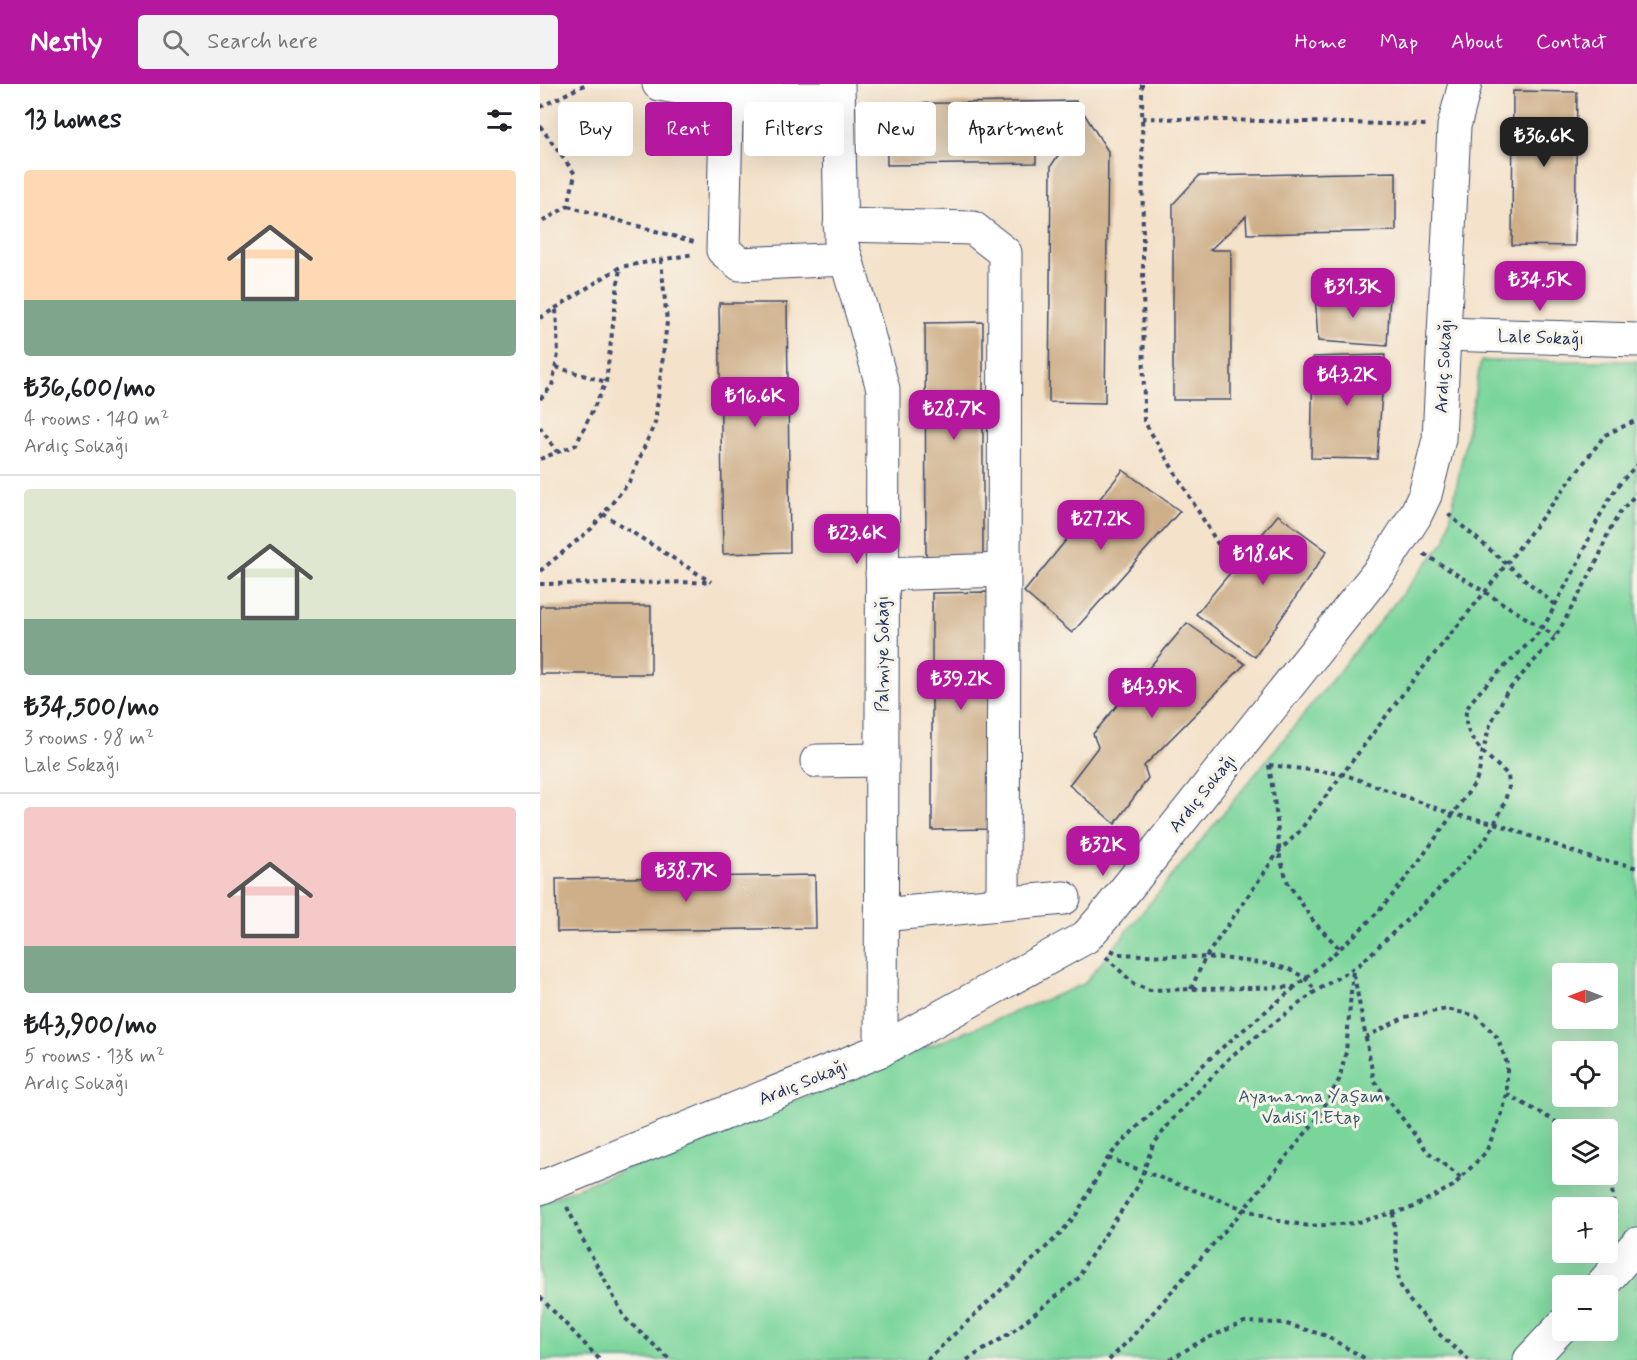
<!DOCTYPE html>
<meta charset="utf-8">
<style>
:root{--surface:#fff;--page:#f2f2f2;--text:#202124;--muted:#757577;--line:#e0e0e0;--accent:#b5179e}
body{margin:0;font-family:Mynerve,sans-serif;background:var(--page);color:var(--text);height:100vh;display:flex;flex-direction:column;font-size:22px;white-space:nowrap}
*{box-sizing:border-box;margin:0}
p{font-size:20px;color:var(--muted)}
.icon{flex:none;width:33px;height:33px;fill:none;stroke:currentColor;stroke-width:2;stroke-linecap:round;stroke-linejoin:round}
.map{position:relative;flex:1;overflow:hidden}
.sheet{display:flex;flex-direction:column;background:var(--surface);width:540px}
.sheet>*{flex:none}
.guide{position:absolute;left:18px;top:18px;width:570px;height:54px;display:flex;gap:12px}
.needle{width:39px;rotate:270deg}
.tools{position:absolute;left:1012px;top:879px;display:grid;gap:12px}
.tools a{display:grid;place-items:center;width:66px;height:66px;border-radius:6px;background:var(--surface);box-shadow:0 6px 24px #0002;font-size:30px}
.price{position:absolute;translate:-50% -51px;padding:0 14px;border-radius:12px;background:var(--accent);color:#fff;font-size:20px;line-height:39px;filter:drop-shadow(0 2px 3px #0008)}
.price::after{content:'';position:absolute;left:50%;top:36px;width:18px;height:14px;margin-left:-9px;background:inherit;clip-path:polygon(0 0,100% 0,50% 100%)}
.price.current{background:#222;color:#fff}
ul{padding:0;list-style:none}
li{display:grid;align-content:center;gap:12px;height:318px;padding:0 24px}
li+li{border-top:2px solid var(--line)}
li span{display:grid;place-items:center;height:186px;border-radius:6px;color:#555}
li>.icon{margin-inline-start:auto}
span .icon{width:108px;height:108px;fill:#fffc;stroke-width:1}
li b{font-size:26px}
h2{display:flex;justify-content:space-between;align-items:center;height:72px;padding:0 24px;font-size:26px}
.tag{padding:0 21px;border-radius:6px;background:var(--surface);box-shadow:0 6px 24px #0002;font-size:21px;line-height:54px}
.tag.current{background:var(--accent);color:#fff}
header{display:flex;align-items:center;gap:36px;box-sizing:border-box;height:84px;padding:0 30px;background:var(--accent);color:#fff}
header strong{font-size:28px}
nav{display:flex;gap:33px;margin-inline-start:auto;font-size:21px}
.search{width:420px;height:54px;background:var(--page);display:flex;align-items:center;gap:15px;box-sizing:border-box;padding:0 21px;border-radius:6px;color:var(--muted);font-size:22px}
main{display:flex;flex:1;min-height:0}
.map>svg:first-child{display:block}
.green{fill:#7ad59b;stroke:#4a827c;stroke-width:1.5;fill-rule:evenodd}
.building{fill:#ceaf89}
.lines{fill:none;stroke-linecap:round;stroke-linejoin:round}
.minor-casing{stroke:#3c4a6e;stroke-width:35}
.path{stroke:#3c4a6e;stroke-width:4;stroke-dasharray:4.5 4.5;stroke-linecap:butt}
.minor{stroke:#fff;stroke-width:33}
.labels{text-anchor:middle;stroke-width:6;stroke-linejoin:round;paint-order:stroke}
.street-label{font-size:18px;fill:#1b2f5e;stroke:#f7f3e8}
.park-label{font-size:18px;fill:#33586d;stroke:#f7f3e8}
</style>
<header>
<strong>Nestly</strong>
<div class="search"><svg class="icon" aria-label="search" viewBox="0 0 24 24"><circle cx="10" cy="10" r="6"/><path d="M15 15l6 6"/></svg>Search here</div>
<nav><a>Home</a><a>Map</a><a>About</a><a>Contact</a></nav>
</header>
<main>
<section class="sheet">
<h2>13 homes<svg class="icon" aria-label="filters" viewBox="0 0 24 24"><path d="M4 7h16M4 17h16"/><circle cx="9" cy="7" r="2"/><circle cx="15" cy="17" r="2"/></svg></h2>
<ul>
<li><span style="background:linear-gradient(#ffd9b3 70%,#7fa58c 0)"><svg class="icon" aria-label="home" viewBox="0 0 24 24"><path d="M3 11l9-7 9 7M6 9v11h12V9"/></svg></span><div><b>₺36,600/mo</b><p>4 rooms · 140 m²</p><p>Ardıç Sokağı</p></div></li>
<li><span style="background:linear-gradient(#dfe7d0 70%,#7fa58c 0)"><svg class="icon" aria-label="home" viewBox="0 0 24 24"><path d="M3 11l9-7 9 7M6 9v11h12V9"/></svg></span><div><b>₺34,500/mo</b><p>3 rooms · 98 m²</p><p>Lale Sokağı</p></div></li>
<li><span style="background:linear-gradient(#f6c9c9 75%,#7fa58c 0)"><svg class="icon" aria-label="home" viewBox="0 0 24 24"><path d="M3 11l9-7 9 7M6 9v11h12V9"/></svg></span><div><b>₺43,900/mo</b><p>5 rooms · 138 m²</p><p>Ardıç Sokağı</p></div></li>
</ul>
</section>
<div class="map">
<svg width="1097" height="1276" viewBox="0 0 1097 1276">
<rect width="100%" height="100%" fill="#f7f3e8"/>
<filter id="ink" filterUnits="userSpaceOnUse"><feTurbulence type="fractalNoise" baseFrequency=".0167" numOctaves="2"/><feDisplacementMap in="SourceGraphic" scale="12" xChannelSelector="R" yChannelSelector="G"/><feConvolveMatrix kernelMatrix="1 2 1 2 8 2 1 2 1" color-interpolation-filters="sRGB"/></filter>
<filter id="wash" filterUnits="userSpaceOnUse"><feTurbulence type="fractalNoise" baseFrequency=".008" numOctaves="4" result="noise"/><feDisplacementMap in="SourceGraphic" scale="24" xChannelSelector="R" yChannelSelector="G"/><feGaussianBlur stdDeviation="1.35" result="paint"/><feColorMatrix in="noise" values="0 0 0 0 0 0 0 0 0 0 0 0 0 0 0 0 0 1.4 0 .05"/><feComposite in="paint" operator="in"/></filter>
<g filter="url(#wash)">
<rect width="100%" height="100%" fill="#f4e2ca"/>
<path class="green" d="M941,277H1097V1276H0V1119L544,900L906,456ZM1023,890H1068V934H1023ZM1023,968H1068V1012H1023ZM1023,1046H1068V1090H1023ZM1023,1124H1068V1168H1023ZM1023,1202H1068V1246H1023Z"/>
<g id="blocks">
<g class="building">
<path d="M973,7L1037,8L1035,162L972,161Z"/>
<path d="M536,17L568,67L565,319L509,318L511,82L521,67L496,57V79L347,81L346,20Z"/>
<path d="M856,88V147L707,150L706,132L670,166H691V316H633V120L659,92Z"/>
<path d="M775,210L850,211L847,262L778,257Z"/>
<path d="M179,219H247L250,468L183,470Z"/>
<path d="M443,238V475L386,476L385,239Z"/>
<path d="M845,271L837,375L771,374L773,273Z"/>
<path d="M583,386L640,427L532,549L484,508Z"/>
<path d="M738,431L787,467L715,573L656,530Z"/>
<path d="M450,508V745L392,746V509Z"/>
<rect x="0" y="522" width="111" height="68"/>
<path d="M647,539L705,580L604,682L608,694L575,740L529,701L558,663L553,650Z"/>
<path d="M275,791L276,844L17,848L16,795Z"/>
</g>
</g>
</g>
<g filter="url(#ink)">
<use href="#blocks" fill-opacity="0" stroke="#3c4a6e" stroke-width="1.5"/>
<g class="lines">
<defs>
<g id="minor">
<path d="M119,0L207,15"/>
<path d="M298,0L301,158L325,239L343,305L341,966"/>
<path d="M298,15H207L186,33L183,166L200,180L306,175"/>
<path d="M300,141L433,144L465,169L463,819"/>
<path d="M904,250L1097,256"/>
<path d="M342,490L464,486"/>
<path d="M277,677L342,676"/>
<path d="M341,831L524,814"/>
<path d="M0,1104L341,966L546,853L567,829L841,485L875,432L885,411L899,355L914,42L925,0"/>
<path d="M1061,1202L1097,1160"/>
<path d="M990,1276L1023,1241"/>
</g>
</defs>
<use href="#minor" class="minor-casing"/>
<g class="path">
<path d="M602,0L604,337L681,465"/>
<path d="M0,23L46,0"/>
<path d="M602,34L886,41"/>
<path d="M0,42L35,90L28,122L0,139"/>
<path d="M28,122L154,158"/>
<path d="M0,234L80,183L154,170"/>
<path d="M16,283L66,298"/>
<path d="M0,315L12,302L18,270L16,224"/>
<path d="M0,343L17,368"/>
<path d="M0,375L36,361L66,298L80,183"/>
<path d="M63,430L171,498"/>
<path d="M908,430L1015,521"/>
<path d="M884,470L1015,552"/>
<path d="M0,487L51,445L89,398L115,339L127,238L121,176"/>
<path d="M0,500L171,498"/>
<path d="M729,681L803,690L912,730L954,739L1057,776L1083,780L1097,784"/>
<path d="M729,681L737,735L740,774L748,799L774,838L799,864"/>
<path d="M571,866L578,870L682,874L728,880L749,885L765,894L776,907"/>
<path d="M566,873L595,901L610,906L755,903C790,873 827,843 855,808C883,773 909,735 935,699L939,689L942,670L950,641L966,609L1016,552L1047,496L1059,473L1068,449L1080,428L1097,409"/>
<path d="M814,891L834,997L887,1067L921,1094"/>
<path d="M651,905L665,874L739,767L758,749L874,595L945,508L1065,351L1097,336"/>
<path d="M967,1010L1030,1046"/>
<path d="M568,1074L704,1125L740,1137L769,1142L815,1139L871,1124L913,1102L946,1068L962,1029L967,1010V979L957,953L937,932L907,925L865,933L826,953"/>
<path d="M1066,1090L1072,1105L1076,1141"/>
<path d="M27,1123L41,1152L85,1234L130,1276"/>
<path d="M853,1129L859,1199L869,1216L902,1253L929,1276"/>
<path d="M0,1213L60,1276"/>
<path d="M387,1276L520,1150L536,1131L568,1074L573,1068L592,1048L678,967L754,904"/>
<path d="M427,1276L472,1248L540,1193L544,1182L598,1102L613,1061L632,1036L690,973L773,909L820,880L895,809L946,755L963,723L969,703L968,691C951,675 922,655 926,628C929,611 989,563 1003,543C1008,536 1012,527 1016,519C1022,508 1028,498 1034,487C1053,448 1064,412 1097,381"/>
<path d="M569,1276L589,1256L704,1125L777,1035L799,996L806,968L813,885"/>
<path d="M630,1276L659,1258L704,1238L743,1239L784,1251L828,1276"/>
</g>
<use href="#minor" class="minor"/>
</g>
</g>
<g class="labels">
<g class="street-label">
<text transform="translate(1001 253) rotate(2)" y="6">Lale Sokağı</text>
<text transform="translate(903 282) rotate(-87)" y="6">Ardıç Sokağı</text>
<text transform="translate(342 570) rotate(-90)" y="6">Palmiye Sokağı</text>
<text transform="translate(662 709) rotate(-51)" y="6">Ardıç Sokağı</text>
<text transform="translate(263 998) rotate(-22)" y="6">Ardıç Sokağı</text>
</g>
<g class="park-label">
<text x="771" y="1018">Ayamama Yaşam<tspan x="771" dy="21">Vadisi 1.Etap</tspan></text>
</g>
</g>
</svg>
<div class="tools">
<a><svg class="needle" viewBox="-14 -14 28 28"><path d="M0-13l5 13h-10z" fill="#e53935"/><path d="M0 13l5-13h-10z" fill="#757577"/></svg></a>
<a><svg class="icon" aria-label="locate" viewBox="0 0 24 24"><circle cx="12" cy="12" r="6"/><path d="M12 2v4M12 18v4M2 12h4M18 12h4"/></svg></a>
<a><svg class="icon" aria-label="layers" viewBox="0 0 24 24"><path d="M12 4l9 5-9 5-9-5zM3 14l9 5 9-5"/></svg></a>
<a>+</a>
<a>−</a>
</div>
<b class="price current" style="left:1004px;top:84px">₺36.6K</b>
<b class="price" style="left:1000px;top:228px">₺34.5K</b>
<b class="price" style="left:813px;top:235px">₺31.3K</b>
<b class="price" style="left:807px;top:323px">₺43.2K</b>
<b class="price" style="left:215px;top:344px">₺16.6K</b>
<b class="price" style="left:414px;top:357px">₺28.7K</b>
<b class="price" style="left:561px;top:467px">₺27.2K</b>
<b class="price" style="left:317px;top:481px">₺23.6K</b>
<b class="price" style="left:723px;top:502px">₺18.6K</b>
<b class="price" style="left:421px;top:627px">₺39.2K</b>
<b class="price" style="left:612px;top:635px">₺43.9K</b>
<b class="price" style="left:563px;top:793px">₺32K</b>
<b class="price" style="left:146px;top:819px">₺38.7K</b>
<div class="guide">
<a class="tag">Buy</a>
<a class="tag current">Rent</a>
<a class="tag">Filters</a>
<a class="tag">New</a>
<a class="tag">Apartment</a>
</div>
</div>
</main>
